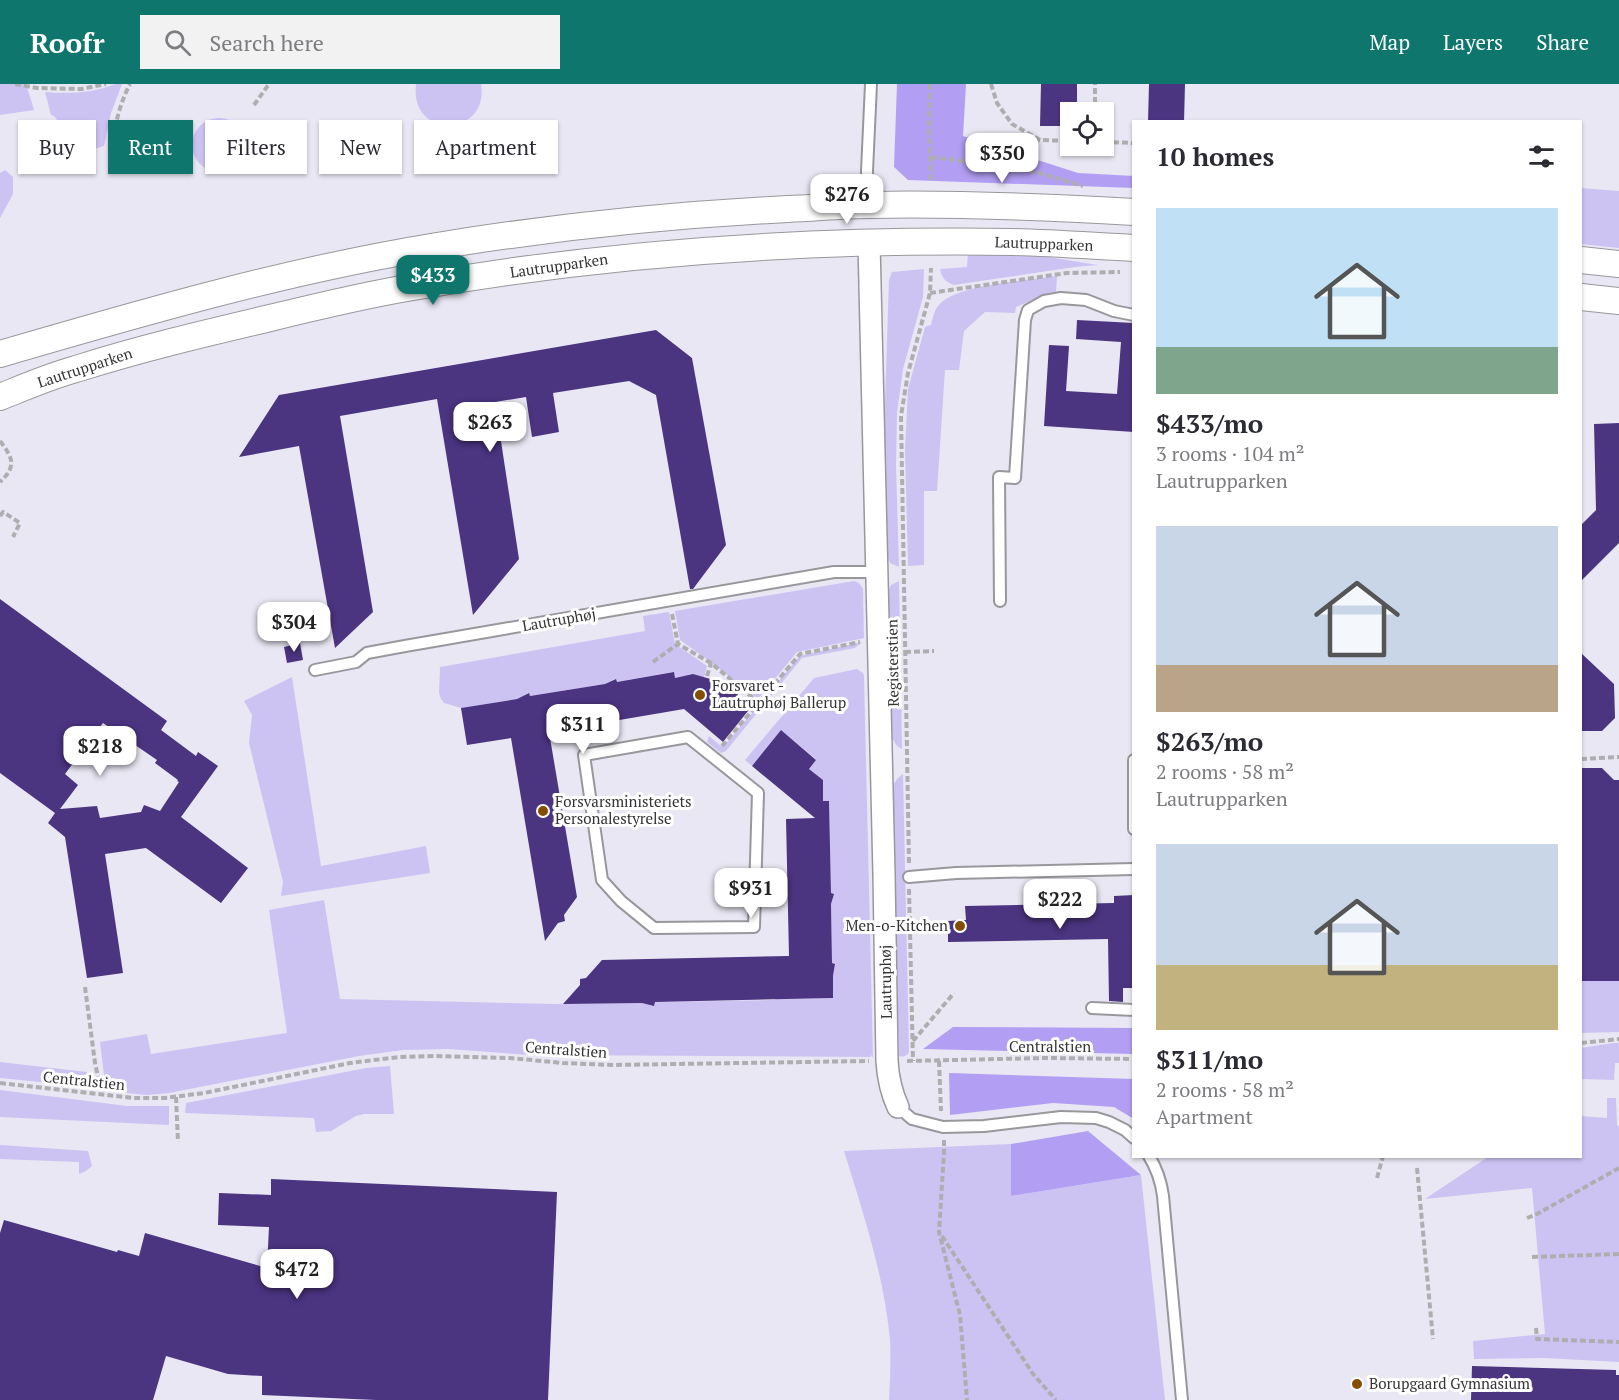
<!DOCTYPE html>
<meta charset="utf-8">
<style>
:root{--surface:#fff;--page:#f2f2f3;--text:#2b2b33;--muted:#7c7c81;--accent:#0f766e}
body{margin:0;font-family:"PT Serif",serif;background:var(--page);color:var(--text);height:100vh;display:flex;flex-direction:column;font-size:22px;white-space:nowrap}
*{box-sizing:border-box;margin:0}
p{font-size:20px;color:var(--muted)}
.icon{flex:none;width:33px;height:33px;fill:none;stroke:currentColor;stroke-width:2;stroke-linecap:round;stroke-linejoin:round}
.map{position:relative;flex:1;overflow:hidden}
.details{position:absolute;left:1132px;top:36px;width:450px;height:1038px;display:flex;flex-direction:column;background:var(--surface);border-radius:0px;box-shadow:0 2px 4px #0004}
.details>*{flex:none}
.hud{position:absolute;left:18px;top:36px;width:570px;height:54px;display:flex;gap:12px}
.fabs{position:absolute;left:1060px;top:18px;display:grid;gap:12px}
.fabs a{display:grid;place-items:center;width:54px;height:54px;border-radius:0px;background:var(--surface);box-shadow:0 2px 4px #0004;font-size:30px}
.price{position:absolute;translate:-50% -51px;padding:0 14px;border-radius:12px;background:#fff;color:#222;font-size:20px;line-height:39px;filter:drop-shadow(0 2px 3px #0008)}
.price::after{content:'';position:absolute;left:50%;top:36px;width:18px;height:14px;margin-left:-9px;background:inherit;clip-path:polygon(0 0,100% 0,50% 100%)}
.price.active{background:var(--accent);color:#fff}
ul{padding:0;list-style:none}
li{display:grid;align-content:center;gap:12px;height:318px;padding:0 24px}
li span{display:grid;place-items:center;height:186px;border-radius:0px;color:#555}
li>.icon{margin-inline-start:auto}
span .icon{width:108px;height:108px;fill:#fffc;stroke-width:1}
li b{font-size:26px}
h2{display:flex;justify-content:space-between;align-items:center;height:72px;padding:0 24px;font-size:26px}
.tag{padding:0 21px;border-radius:0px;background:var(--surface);box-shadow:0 2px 4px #0004;font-size:21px;line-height:54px}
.tag.active{background:var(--accent);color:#fff}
header{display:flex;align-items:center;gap:36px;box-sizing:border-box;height:84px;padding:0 30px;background:var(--accent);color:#fff}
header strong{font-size:28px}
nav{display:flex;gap:33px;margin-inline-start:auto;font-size:21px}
.search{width:420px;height:54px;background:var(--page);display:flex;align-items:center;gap:15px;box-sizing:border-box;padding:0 21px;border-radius:0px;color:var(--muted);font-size:22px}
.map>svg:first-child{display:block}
.built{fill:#e9e7f3;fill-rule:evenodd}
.green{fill:#cdc3f3}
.forest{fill:#b29ef3}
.building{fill:#4b3480;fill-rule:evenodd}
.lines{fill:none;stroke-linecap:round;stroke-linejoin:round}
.service-casing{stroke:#98989c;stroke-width:14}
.minor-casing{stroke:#98989c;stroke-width:24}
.tertiary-casing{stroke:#98989c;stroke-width:28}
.path{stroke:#aeaeb1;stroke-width:4;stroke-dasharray:6 3;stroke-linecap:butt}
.service{stroke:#fff;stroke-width:10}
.minor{stroke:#fff;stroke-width:21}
.tertiary{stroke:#fff;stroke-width:26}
.poi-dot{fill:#854d00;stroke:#fff;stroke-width:2}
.labels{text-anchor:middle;stroke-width:6;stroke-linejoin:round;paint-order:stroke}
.street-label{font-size:15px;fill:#343436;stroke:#fff}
.poi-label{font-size:15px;fill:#343436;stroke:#fff;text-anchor:start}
</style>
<header>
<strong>Roofr</strong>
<div class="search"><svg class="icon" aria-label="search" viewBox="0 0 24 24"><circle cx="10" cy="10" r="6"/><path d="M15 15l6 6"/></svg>Search here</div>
<nav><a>Map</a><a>Layers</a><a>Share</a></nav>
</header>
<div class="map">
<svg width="1619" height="1316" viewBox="0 0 1619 1316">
<rect width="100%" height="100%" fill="#f4f3f7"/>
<path class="built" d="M0,0H1619V1316H0ZM1071,28H1104V62H1071ZM1134,38H1581V1072H1134Z"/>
<g class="green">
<path d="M0,0H26L34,26L0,31Z"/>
<path d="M115,0H122L111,29L104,62L74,71C73,55 63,43 54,32L51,31L45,8C69,10 93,9 115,0Z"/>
<path d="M416,0H481C490,53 409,57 416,0Z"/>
<circle cx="219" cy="61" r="27"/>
<path d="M5,86L13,93V110L0,134V89Z"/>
<path d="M1581,104L1619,107V164L1581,160Z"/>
<path d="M968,169L1029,170L1098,181L1075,183L954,201C945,198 942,194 940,185L967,183Z"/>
<path d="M924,185L923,213L903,285L897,329L896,381L899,483L890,479L887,472L884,348L889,196L892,188Z"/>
<path d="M1057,192L1056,208L1048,209L1016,223L1015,229L985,228L964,247L959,286H945L937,407H924V481L908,482L905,366L908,305L925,243L931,241C933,234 934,225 940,220C957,201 1030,196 1057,192Z"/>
<path d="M854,497L859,499L863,505L864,554L797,568L758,615L708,576L680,556L675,527Z"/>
<path d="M899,497L902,665L897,662L892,654L888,508L891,501Z"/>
<path d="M669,528L675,560L707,582L703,597L694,590L675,594L673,588L617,598L615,595L605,600L530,612L528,609L517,615L461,624L444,619L441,615L439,609L440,583L645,547L643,532Z"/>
<path d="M862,558L855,564L802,574L726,667L721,669L707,658L709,652L721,662H724L800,572Z"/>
<path d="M857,585L863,589L864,592L873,974L870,970L871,973L530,971L448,965L403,966L359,972L169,1009L147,1011L106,1007L100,958L147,950L151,970L287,949L269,826L324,816L340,915L554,920L642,919L654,921L655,918L775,916V913L790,915L833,914V892L835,881L832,879L831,820L833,810L831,809L829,717H823V696L809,685L816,675L781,646L752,682L745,676L814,594Z"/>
<path d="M292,593L321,782L426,762L430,789L281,812L283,798L249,659L252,631L244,617Z"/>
<path d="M903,690L909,968C906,973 903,973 899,972L893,701L898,694Z"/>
<path d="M1581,897H1619V948L1581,949Z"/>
<path d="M1613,959H1619V979H1615L1614,996L1581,995V964Z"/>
<path d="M0,978L87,988L91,1003L0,994Z"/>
<path d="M390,982L394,1030H364L356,1032L331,1047L316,1048L314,1034L185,1029L186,1019L366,984Z"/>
<path d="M0,1006L127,1022H169V1041L0,1033Z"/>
<path d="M1607,1014H1616L1617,1041L1619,1042V1278L1544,1274L1474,1275L1473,1257L1545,1250L1532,1104L1425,1115L1488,1073L1581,1072V1032L1607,1034Z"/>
<path d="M1011,1060V1112L1141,1091L1165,1316H889C890,1296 891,1275 890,1256C884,1191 863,1129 844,1067Z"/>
<path d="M0,1061L88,1067L92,1082L86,1087L79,1090V1078L0,1075Z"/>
</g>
<g class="forest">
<path d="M897,0H966L963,52L1078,89L1134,92V104L908,96L894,83Z"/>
<path d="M953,943L1134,944V970L923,965Z"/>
<path d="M949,989L1134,995V1035L1114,1023L1053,1019L950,1031Z"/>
<path d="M1088,1047L1141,1091L1011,1112V1060Z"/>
</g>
<g class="building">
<path d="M1041,0H1077V28H1071V42H1040Z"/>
<path d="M1149,0H1185L1184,38H1148Z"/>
<path d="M1077,236L1134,239V348L1044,342L1049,261L1069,262L1066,307L1117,310L1121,258L1076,255Z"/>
<path d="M656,246L692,274L726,461L693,505H690L656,311L629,297L553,309L559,348L532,353L526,313L495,318L519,475L473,531L437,315L340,332L373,528L335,564L299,362L239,373L279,311Z"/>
<path d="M1619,339V459L1581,497V441L1596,426L1594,340Z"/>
<path d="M0,515L167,637L161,646L196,672L198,668L218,682L181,733L248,784L221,819L146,764L105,770L123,889L87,894L65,753L48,739L55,729L0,689ZM103,639L157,676L155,679L178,696L177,697L179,698L160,727L144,721L141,728L100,734L97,722L60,725L78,701L65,690Z"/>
<path d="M300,559L303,576L287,579L284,563Z"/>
<path d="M1581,569L1614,600L1615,634L1602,647H1581Z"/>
<path d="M674,588L675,594L693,590L714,596L716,593L752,622L723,658L684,625L549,648L577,813L564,831L565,837L558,839L545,857L511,654L467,661L461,624L517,615L529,609L530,612L605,600L616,595L617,598Z"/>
<path d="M781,646L816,676L809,685L823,696V717H829L831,809L834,810L831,820L832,879L835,880L833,892V914L655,918L654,922L642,919L563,920L580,901V895L586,894L602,876L789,872L786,735L815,734L752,682Z"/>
<path d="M1581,684H1602L1614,696H1619V897H1581Z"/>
<path d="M1134,811V904H1123V918L1109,917L1108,855L948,858V837L966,836L965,822L1114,819V812Z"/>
<path d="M271,1095L557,1108L548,1316H376L262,1311V1292L228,1290L166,1272L153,1316H0V1149L4,1136L117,1168L118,1166L139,1172L145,1149L267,1184L269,1143L218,1141L219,1109L271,1111Z"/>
<path d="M1472,1282L1616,1286V1291H1619V1316H1471Z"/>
</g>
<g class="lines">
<defs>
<g id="service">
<path d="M868,121L867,87L871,0"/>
<path d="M1000,517L999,393L1015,394L1025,236L1028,226L1044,217L1061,214L1086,216L1114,227L1134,231"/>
<path d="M315,586L356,578L367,569L405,562L834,488H877"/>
<path d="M688,653L758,709L754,843L654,844L621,817L602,796L584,671Z"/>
<path d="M1134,676V745"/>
<path d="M909,793L956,789L1134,785"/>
<path d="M1092,924L1134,926"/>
<path d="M898,1023L912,1035L943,1043L984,1042L1061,1033L1096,1034L1109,1038L1125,1046L1134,1054"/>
<path d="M1149,1072C1157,1085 1161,1097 1163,1112L1182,1316"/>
</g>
<path id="minor" d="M869,159L884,790L887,977C888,994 891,1008 898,1023"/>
<g id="tertiary">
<path d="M1581,176L1619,180"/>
<path d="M1581,213L1619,217"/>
<path d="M0,270C144,228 289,186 437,162C553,143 670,131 788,125C815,124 842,121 868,121C957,119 1046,123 1134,128"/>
<path d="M0,313C25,303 50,292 76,285C139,265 202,250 266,235C315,223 364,211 413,203C611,168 812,155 1013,158C1053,159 1094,162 1134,164"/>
</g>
</defs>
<use href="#service" class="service-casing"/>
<use href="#minor" class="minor-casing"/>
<use href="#tertiary" class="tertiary-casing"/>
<g class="path">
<path d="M15,0L37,4L81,5L106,0"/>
<path d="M930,0L929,46L931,96"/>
<path d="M991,0L997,19L1012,40L1040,56L1071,57"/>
<path d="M254,21L269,0"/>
<path d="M1095,28V0"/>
<path d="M1104,58L1134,59"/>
<path d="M111,71C114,46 118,23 130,0"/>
<path d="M931,73L1002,82L1039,89L1083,102"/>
<path d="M930,209L1067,189L1120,188"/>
<path d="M0,357C13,374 17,382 0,398"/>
<path d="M0,432L3,428L20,439L13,453"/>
<path d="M672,530L678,560L711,579L759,619"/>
<path d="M905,568L934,567"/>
<path d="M653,578L678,560"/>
<path d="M707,592L711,579"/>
<path d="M722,662L800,570L860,558"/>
<path d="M1581,675L1619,673"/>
<path d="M909,779L901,332L908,289L930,209L931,184"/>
<path d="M909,805L913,977"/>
<path d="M85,903L95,979L102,1011"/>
<path d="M913,957L954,909"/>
<path d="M1581,959L1619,955"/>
<path d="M907,977L1046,974L1134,975"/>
<path d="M939,977L941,1027"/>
<path d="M0,999L134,1014H165L204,1009L350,979L399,973L434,972L510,974L563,979L613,981L869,977"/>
<path d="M176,1013L178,1058"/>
<path d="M944,1056V1069L939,1148L960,1231L967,1316"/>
<path d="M1417,1084L1433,1255"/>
<path d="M1377,1094L1383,1072"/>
<path d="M1527,1134L1537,1130L1619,1084"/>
<path d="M942,1152L1033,1290L1056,1316"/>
<path d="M1532,1173L1619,1170"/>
<path d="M1536,1244L1537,1255L1619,1258"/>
</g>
<use href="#service" class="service"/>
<use href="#minor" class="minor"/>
<use href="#tertiary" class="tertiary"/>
</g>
<g class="poi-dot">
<circle cx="700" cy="611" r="6"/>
<circle cx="543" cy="727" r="6"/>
<circle cx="960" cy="842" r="6"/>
<circle cx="1357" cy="1300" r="6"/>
</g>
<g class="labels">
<g class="street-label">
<text transform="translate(1044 160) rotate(2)" y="5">Lautrupparken</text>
<text transform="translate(559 182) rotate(-8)" y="5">Lautrupparken</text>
<text transform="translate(85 284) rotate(-18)" y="5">Lautrupparken</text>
<text transform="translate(559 536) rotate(-10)" y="5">Lautruphøj</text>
<text transform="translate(893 579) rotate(-91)" y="5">Registerstien</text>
<text transform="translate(886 898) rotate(-91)" y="5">Lautruphøj</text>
<text x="1050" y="968">Centralstien</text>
<text transform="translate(566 966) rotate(4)" y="5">Centralstien</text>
<text transform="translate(84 997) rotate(6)" y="5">Centralstien</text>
</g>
<g class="poi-label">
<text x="712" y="607">Forsvaret -<tspan x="712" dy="17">Lautruphøj Ballerup</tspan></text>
<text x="555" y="723">Forsvarsministeriets<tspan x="555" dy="17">Personalestyrelse</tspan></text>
<text x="948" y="847" text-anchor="end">Men-o-Kitchen</text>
<text x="1369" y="1305">Borupgaard Gymnasium</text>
</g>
</g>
</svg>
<div class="fabs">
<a><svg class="icon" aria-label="locate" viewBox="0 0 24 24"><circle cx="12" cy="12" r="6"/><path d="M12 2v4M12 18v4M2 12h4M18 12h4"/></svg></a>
</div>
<b class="price" style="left:1002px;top:100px">$350</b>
<b class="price" style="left:847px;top:141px">$276</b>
<b class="price active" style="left:433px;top:222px">$433</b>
<b class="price" style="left:490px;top:369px">$263</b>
<b class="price" style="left:294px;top:569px">$304</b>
<b class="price" style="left:583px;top:671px">$311</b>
<b class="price" style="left:100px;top:693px">$218</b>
<b class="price" style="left:751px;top:835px">$931</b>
<b class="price" style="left:1060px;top:846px">$222</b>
<b class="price" style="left:297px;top:1216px">$472</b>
<div class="hud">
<a class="tag">Buy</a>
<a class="tag active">Rent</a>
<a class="tag">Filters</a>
<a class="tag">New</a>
<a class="tag">Apartment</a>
</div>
<section class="details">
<h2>10 homes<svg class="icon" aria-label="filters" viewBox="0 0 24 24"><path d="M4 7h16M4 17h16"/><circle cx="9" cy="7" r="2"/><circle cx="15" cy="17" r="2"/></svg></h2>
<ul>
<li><span style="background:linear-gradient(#bfe0f5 75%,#7fa58c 0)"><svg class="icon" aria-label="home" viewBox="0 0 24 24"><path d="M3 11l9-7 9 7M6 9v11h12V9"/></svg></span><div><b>$433/mo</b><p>3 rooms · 104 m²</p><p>Lautrupparken</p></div></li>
<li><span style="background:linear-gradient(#c9d6e8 75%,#b9a48a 0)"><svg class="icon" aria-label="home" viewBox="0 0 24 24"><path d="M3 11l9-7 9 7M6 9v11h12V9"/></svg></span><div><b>$263/mo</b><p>2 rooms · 58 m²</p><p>Lautrupparken</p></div></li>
<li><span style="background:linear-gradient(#c9d6e8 65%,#c2b280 0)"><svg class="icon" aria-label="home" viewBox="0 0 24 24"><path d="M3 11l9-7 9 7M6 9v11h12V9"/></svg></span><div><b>$311/mo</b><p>2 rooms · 58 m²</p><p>Apartment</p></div></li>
</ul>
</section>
</div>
